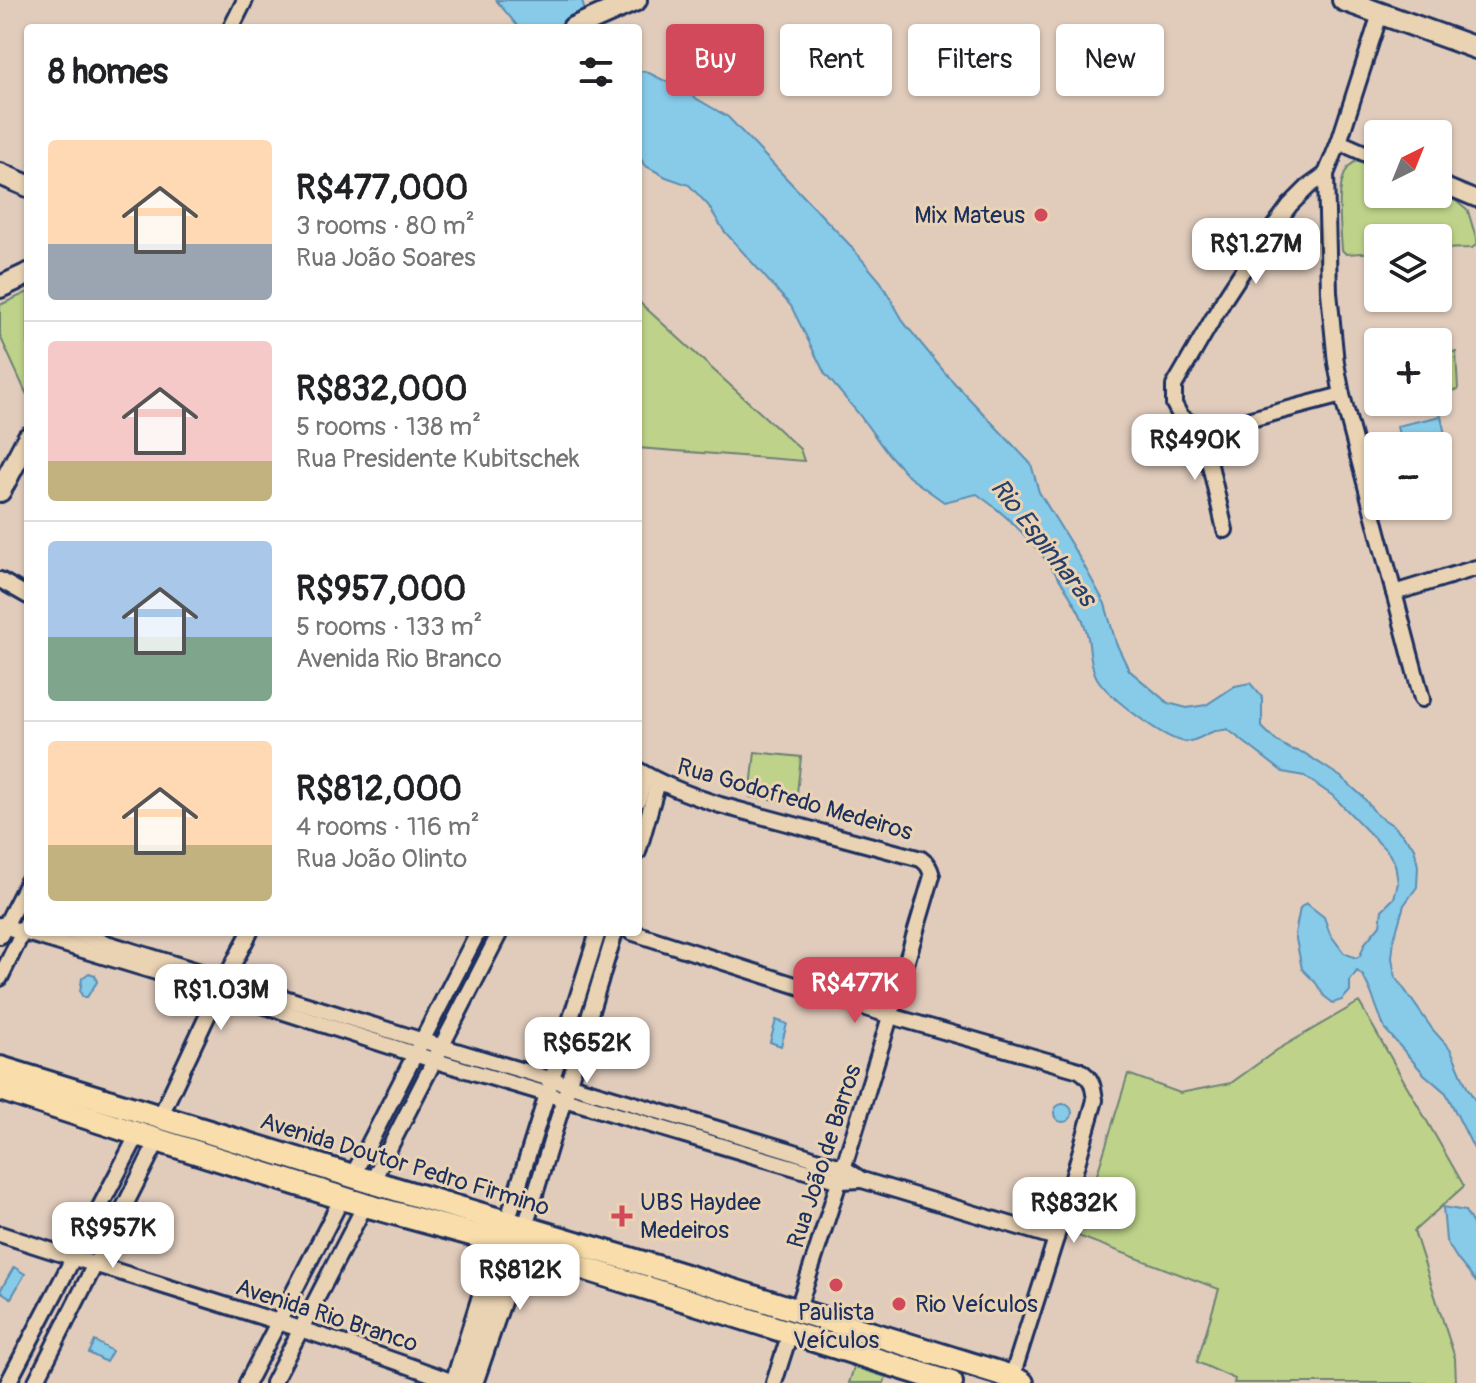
<!DOCTYPE html>
<meta charset="utf-8">
<style>
:root{--surface:#fff;--page:#f6f6f6;--text:#202124;--muted:#757577;--line:#e0e0e0;--accent:#d1495b}
body{margin:0;font-family:Pangolin,sans-serif;background:var(--page);color:var(--text);height:100vh;display:flex;flex-direction:column;font-size:30px;white-space:nowrap}
*{box-sizing:border-box;margin:0}
p{font-size:26px;color:var(--muted)}
.icon{flex:none;width:44px;height:44px;fill:none;stroke:currentColor;stroke-width:2;stroke-linecap:round;stroke-linejoin:round}
.map{position:relative;flex:1;overflow:hidden}
.side{position:absolute;left:24px;top:24px;width:618px;height:912px;display:flex;flex-direction:column;background:var(--surface);border-radius:8px;box-shadow:0 2px 6px #0004}
.side>*{flex:none}
.guide{position:absolute;left:666px;top:24px;width:690px;height:72px;display:flex;gap:16px}
.needle{width:52px;rotate:43deg}
.controls{position:absolute;left:1364px;top:120px;display:grid;gap:16px}
.controls a{display:grid;place-items:center;width:88px;height:88px;border-radius:8px;background:var(--surface);box-shadow:0 2px 6px #0004;font-size:40px}
.price{position:absolute;translate:-50% -68px;padding:0 18px;border-radius:16px;background:#fff;color:#222;font-size:26px;line-height:52px;filter:drop-shadow(0 2px 4px #0008)}
.price::after{content:'';position:absolute;left:50%;top:48px;width:24px;height:18px;margin-left:-12px;background:inherit;clip-path:polygon(0 0,100% 0,50% 100%)}
.price.on{background:var(--accent);color:#fff}
ul{padding:0;list-style:none}
li{display:flex;align-items:center;gap:24px;height:200px;padding:0 24px}
li+li{border-top:2px solid var(--line)}
li span{display:grid;place-items:center;flex:none;width:224px;height:160px;border-radius:8px;color:#555}
li>.icon{margin-inline-start:auto}
span .icon{width:96px;height:96px;fill:#fffc;stroke-width:1}
li b{font-size:34px}
h2{display:flex;justify-content:space-between;align-items:center;height:96px;padding:0 24px;font-size:34px}
.pill{padding:0 28px;border-radius:8px;background:var(--surface);box-shadow:0 2px 6px #0004;font-size:28px;line-height:72px}
.pill.on{background:var(--accent);color:#fff}
.map>svg:first-child{display:block}
.green{fill:#bed389;stroke:#6c8174;stroke-width:2}
.water{fill:#87cbe9;stroke:#5c8db1;stroke-width:2}
.lines{fill:none;stroke-linecap:round;stroke-linejoin:round}
.street-casing{stroke:#1b2f5e;stroke-width:20}
.secondary-casing{stroke:#1b2f5e;stroke-width:26}
.primary-casing{stroke:#1b2f5e;stroke-width:28}
.street{stroke:#ead3b3;stroke-width:14}
.secondary{stroke:#ead3b3;stroke-width:20}
.primary{stroke:#f9deab;stroke-width:22}
.poi-dot{fill:#d1495b;stroke:#ead3b3;stroke-width:3}
.labels{text-anchor:middle;stroke-width:6;stroke-linejoin:round;paint-order:stroke}
.poi-label{font-size:24px;fill:#1b2f5e;stroke:#ead3b3;text-anchor:start}
.street-label{font-size:24px;fill:#1b2f5e;stroke:#ead3b3}
.water-label{font-size:26px;font-style:italic;fill:#263f6c;stroke:#ead3b3}
</style>
<div class="map">
<svg width="1476" height="1383" viewBox="0 0 1476 1383">
<rect width="100%" height="100%" fill="#e1ccbc"/>
<filter id="ink" filterUnits="userSpaceOnUse"><feTurbulence type="fractalNoise" baseFrequency=".0125" numOctaves="2"/><feDisplacementMap in="SourceGraphic" scale="16" xChannelSelector="R" yChannelSelector="G"/><feConvolveMatrix kernelMatrix="1 2 1 2 8 2 1 2 1" color-interpolation-filters="sRGB"/></filter>
<g filter="url(#ink)">
<g class="green">
<path d="M1357,161L1378,169V194H1438L1456,201L1468,211L1476,238V245L1472,248L1438,249V238H1378V252L1346,254L1342,250C1341,228 1332,170 1357,161Z"/>
<path d="M28,292V389L26,393L0,336V305Z"/>
<path d="M638,301L800,449L804,461L638,448Z"/>
<path d="M1456,352L1458,390L1438,391V353Z"/>
<path d="M755,752L801,757L796,802L750,797Z"/>
<path d="M1359,1002L1464,1186L1414,1231L1455,1358L1456,1383H1234L1235,1379L1197,1362L1219,1289L1078,1236L1128,1074L1180,1093L1231,1083L1277,1050Z"/>
<path d="M854,1367L886,1377L884,1383H849Z"/>
</g>
<g class="water">
<path d="M496,0H582L587,21L571,28H519Z"/>
<path d="M638,71H645L671,84L728,117L848,243L881,282L905,324L946,374L1031,464L1039,492L1082,562L1105,604L1116,643L1129,670L1168,703L1187,708L1206,705L1235,686L1250,683L1262,697V727L1275,740L1290,749L1304,753L1341,777L1363,797L1377,815L1394,826L1414,847L1418,866L1417,887L1404,905L1394,939L1392,958L1395,976L1433,1030L1451,1050L1467,1087L1476,1102V1153L1446,1093L1424,1074L1385,1029L1370,990L1363,976L1357,971L1350,981V991L1342,1000L1333,1003L1324,996L1316,983L1302,969L1295,934L1300,908L1306,903L1324,917L1330,934L1344,953L1356,958L1360,956L1365,943L1380,925L1382,910L1394,898L1398,883L1395,864L1388,852L1333,796L1304,776L1283,772L1227,729C1226,730 1216,731 1215,731C1204,734 1193,744 1181,741C1160,736 1102,693 1095,674C1090,661 1090,650 1088,638C1086,627 1080,613 1074,603C1051,561 1016,521 977,494L944,502L909,477L885,450L858,413L825,374L791,306L724,231L708,205L689,185L666,177L644,165L638,153Z"/>
<path d="M1441,416L1446,439L1414,446H1401L1397,426Z"/>
<path d="M89,973L95,975L97,982L87,997H83L80,992L82,978Z"/>
<path d="M776,1020L787,1024L781,1046L770,1042Z"/>
<circle cx="1063" cy="1113" r="9"/>
<path d="M1443,1207L1465,1211L1476,1229V1282L1458,1260L1446,1241Z"/>
<path d="M14,1267L25,1274L11,1298L0,1291Z"/>
<path d="M95,1341L112,1351L106,1362L89,1353Z"/>
</g>
<g class="lines">
<defs>
<g id="street">
<path d="M1380,14L1339,142L1326,174L1329,292L1336,363L1342,395L1422,699"/>
<path d="M231,28L245,0"/>
<path d="M1339,142L1378,159"/>
<path d="M1326,174L1308,187L1290,205L1255,252L1225,298L1174,386V404L1181,417L1194,425L1213,429L1342,395"/>
<path d="M1438,183L1476,199"/>
<path d="M1194,425L1210,465L1225,530"/>
<path d="M0,580L28,596"/>
<path d="M1394,593L1476,568"/>
<path d="M638,770C664,786 692,796 720,805L921,859C928,864 930,868 932,876C889,1022 845,1167 797,1311"/>
<path d="M638,801L646,775"/>
<path d="M638,852L658,782"/>
<path d="M0,925L219,991L436,1061L782,1164L840,1181L862,1180"/>
<path d="M71,932L443,1047L788,1150L844,1168L862,1180L1056,1238"/>
<path d="M631,932L891,1016L1079,1070C1092,1078 1093,1085 1095,1100L1056,1238L1012,1377"/>
<path d="M0,936L28,881"/>
<path d="M0,978L28,921"/>
<path d="M160,1117L219,991L250,932"/>
<path d="M353,1175L478,932"/>
<path d="M372,1182L500,932"/>
<path d="M507,1222L598,932"/>
<path d="M525,1227L615,932"/>
<path d="M0,1234C152,1284 306,1327 456,1383"/>
<path d="M8,1383L138,1134"/>
<path d="M35,1383L158,1140"/>
<path d="M247,1383L343,1196"/>
<path d="M273,1383L365,1205"/>
<path d="M774,1383L790,1333"/>
</g>
<g id="secondary">
<path d="M1343,0L1476,48"/>
<path d="M573,28L636,0"/>
<path d="M0,174L28,186"/>
<path d="M0,287L28,274"/>
<path d="M0,491L28,438"/>
<path d="M456,1383L504,1229"/>
<path d="M472,1383L523,1235"/>
</g>
<g id="primary">
<path d="M0,1068L372,1182L663,1269L1012,1377L1022,1383"/>
<path d="M0,1089L138,1134L365,1205L500,1242L951,1383"/>
</g>
</defs>
<use href="#street" class="street-casing"/>
<use href="#secondary" class="secondary-casing"/>
<use href="#primary" class="primary-casing"/>
<use href="#street" class="street"/>
<use href="#secondary" class="secondary"/>
<use href="#primary" class="primary"/>
</g>
</g>
<g class="poi-dot">
<circle cx="1041" cy="215" r="8"/>
<path d="M618 1204h8v8h8v8h-8v8h-8v-8h-8v-8h8z"/>
<circle cx="836" cy="1285" r="8"/>
<circle cx="899" cy="1304" r="8"/>
</g>
<g class="labels">
<g class="poi-label">
<text x="1025" y="223" text-anchor="end">Mix Mateus</text>
<text x="640" y="1210">UBS Haydee<tspan x="640" dy="28">Medeiros</tspan></text>
<text x="915" y="1312">Rio Veículos</text>
<text x="836" y="1320" text-anchor="middle">Paulista<tspan x="836" dy="28">Veículos</tspan></text>
</g>
<g class="street-label">
<text transform="translate(795 799) rotate(16)" y="8">Rua Godofredo Medeiros</text>
<text transform="translate(824 1156) rotate(-72)" y="8">Rua João de Barros</text>
<text transform="translate(405 1164) rotate(17)" y="8">Avenida Doutor Pedro Firmino</text>
<text transform="translate(327 1315) rotate(18)" y="8">Avenida Rio Branco</text>
</g>
<g class="water-label">
<text transform="translate(1044 542) rotate(52)" y="9">Rio Espinharas</text>
</g>
</g>
</svg>
<div class="controls">
<a><svg class="needle" viewBox="-14 -14 28 28"><path d="M0-13l5 13h-10z" fill="#e53935"/><path d="M0 13l5-13h-10z" fill="#757577"/></svg></a>
<a><svg class="icon" aria-label="layers" viewBox="0 0 24 24"><path d="M12 4l9 5-9 5-9-5zM3 14l9 5 9-5"/></svg></a>
<a>+</a>
<a>−</a>
</div>
<b class="price" style="left:1256px;top:286px">R$1.27M</b>
<b class="price" style="left:1195px;top:482px">R$490K</b>
<b class="price on" style="left:855px;top:1025px">R$477K</b>
<b class="price" style="left:221px;top:1032px">R$1.03M</b>
<b class="price" style="left:587px;top:1085px">R$652K</b>
<b class="price" style="left:1074px;top:1245px">R$832K</b>
<b class="price" style="left:113px;top:1270px">R$957K</b>
<b class="price" style="left:520px;top:1312px">R$812K</b>
<div class="guide">
<a class="pill on">Buy</a>
<a class="pill">Rent</a>
<a class="pill">Filters</a>
<a class="pill">New</a>
</div>
<section class="side">
<h2>8 homes<svg class="icon" aria-label="filters" viewBox="0 0 24 24"><path d="M4 7h16M4 17h16"/><circle cx="9" cy="7" r="2"/><circle cx="15" cy="17" r="2"/></svg></h2>
<ul>
<li><span style="background:linear-gradient(#ffd9b3 65%,#9aa5b1 0)"><svg class="icon" aria-label="home" viewBox="0 0 24 24"><path d="M3 11l9-7 9 7M6 9v11h12V9"/></svg></span><div><b>R$477,000</b><p>3 rooms · 80 m²</p><p>Rua João Soares</p></div></li>
<li><span style="background:linear-gradient(#f6c9c9 75%,#c2b280 0)"><svg class="icon" aria-label="home" viewBox="0 0 24 24"><path d="M3 11l9-7 9 7M6 9v11h12V9"/></svg></span><div><b>R$832,000</b><p>5 rooms · 138 m²</p><p>Rua Presidente Kubitschek</p></div></li>
<li><span style="background:linear-gradient(#a9c7e8 60%,#7fa58c 0)"><svg class="icon" aria-label="home" viewBox="0 0 24 24"><path d="M3 11l9-7 9 7M6 9v11h12V9"/></svg></span><div><b>R$957,000</b><p>5 rooms · 133 m²</p><p>Avenida Rio Branco</p></div></li>
<li><span style="background:linear-gradient(#ffd9b3 65%,#c2b280 0)"><svg class="icon" aria-label="home" viewBox="0 0 24 24"><path d="M3 11l9-7 9 7M6 9v11h12V9"/></svg></span><div><b>R$812,000</b><p>4 rooms · 116 m²</p><p>Rua João Olinto</p></div></li>
</ul>
</section>
</div>
